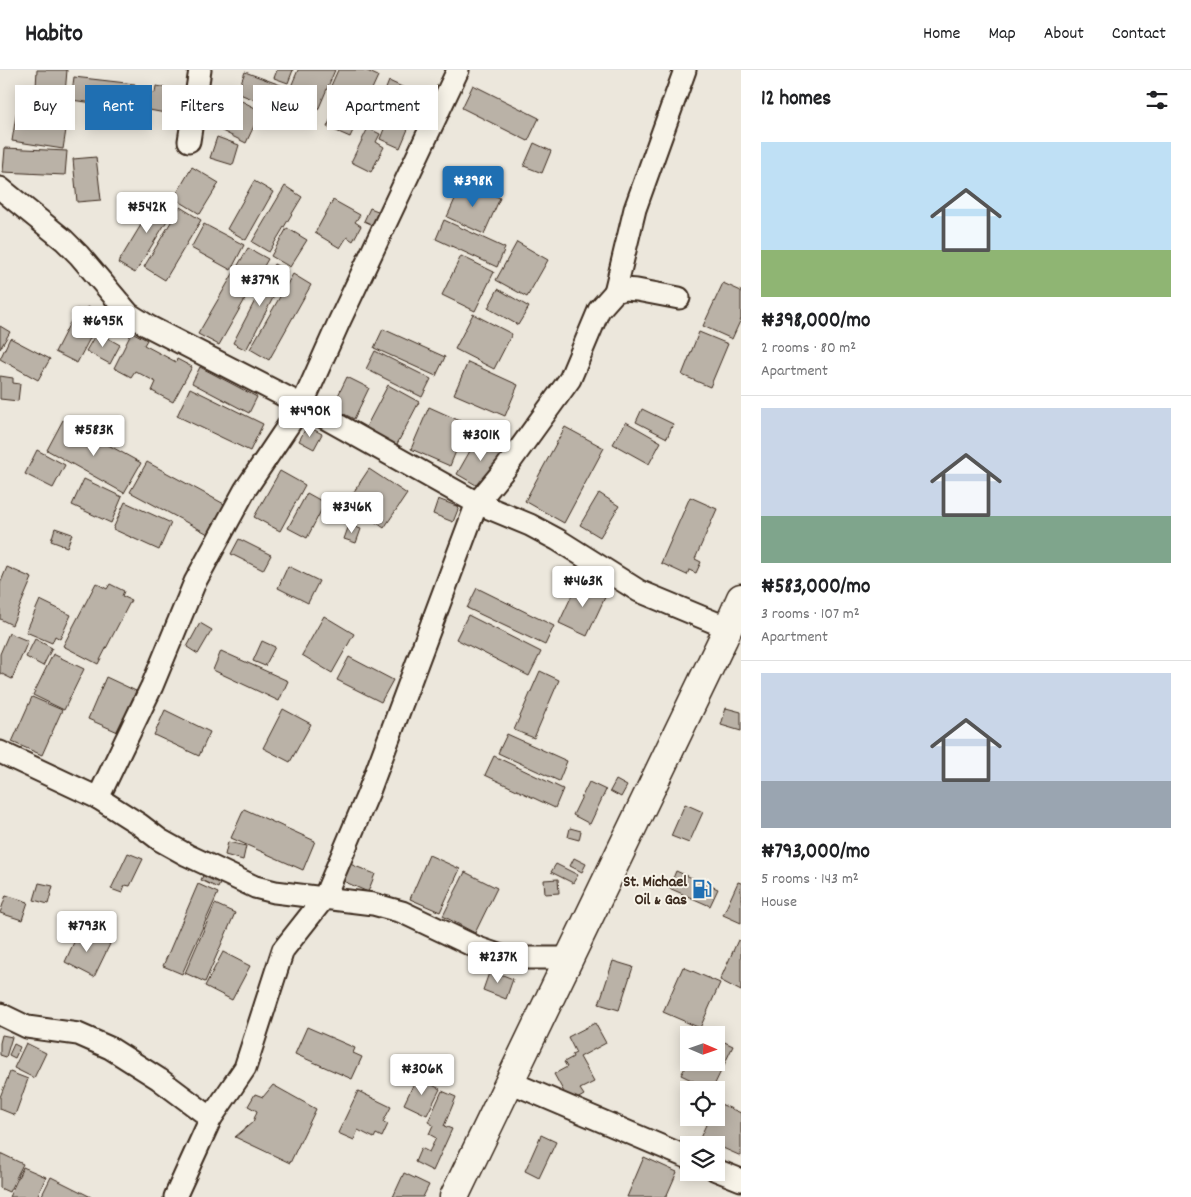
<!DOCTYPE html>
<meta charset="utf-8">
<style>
:root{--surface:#fff;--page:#f6f6f6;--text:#202124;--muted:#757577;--line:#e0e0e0;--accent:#1f6fb2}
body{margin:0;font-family:Dekko,sans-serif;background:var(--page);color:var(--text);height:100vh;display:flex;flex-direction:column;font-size:19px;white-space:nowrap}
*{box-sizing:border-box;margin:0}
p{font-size:16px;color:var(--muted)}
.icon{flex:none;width:28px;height:28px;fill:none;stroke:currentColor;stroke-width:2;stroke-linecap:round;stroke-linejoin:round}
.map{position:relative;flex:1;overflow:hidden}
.details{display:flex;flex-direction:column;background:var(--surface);width:450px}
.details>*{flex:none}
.hud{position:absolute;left:15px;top:15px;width:475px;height:45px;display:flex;gap:10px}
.needle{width:32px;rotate:92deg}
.controls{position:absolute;left:680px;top:956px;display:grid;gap:10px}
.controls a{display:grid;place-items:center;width:45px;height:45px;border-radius:0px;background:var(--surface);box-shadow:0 2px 12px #0003;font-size:25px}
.price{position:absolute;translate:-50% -42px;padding:0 11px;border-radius:5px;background:#fff;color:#222;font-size:16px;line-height:32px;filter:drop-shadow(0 1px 2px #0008)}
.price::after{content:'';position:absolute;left:50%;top:30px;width:15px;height:11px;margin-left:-8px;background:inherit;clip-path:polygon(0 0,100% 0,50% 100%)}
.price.active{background:var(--accent);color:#fff}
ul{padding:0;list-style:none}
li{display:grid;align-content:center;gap:10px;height:265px;padding:0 20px}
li+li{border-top:1px solid var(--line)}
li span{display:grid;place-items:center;height:155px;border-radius:0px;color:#555}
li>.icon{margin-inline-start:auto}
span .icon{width:90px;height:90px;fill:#fffc;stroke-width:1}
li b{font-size:21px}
h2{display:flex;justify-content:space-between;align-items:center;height:60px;padding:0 20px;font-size:21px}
.pill{padding:0 18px;border-radius:0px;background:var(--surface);box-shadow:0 2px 12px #0003;font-size:18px;line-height:45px}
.pill.active{background:var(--accent);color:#fff}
header{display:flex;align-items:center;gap:30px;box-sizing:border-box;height:70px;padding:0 25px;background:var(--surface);border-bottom:1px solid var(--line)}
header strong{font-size:24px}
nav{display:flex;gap:28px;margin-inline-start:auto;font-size:18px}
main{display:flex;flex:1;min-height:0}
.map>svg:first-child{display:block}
.building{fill:#bab2a7;stroke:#3b2a1e}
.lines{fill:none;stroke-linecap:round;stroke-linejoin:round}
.street-casing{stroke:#3b2a1e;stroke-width:25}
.secondary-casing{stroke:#3b2a1e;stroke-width:31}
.street{stroke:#f7f3e8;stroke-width:21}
.secondary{stroke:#f7f3e8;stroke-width:28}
.labels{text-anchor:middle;stroke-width:4;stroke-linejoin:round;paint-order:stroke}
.poi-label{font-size:16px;font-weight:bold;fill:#3b2a1e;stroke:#f7f3e8;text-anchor:end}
</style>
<header>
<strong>Habito</strong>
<nav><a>Home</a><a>Map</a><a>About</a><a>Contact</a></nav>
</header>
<main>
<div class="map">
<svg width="741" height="1127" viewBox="0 0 741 1127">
<rect width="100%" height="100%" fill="#ece7dc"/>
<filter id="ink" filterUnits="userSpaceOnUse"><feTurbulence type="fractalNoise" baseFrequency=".02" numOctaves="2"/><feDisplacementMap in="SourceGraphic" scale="10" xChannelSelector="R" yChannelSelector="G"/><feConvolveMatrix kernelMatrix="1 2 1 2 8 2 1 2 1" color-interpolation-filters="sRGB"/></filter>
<g filter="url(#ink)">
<g class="building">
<path d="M37,0H67L64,36L35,34Z"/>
<path d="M277,0H293L288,13L274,8Z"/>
<path d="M298,0H335L318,40L287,26Z"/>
<path d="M338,0H365L378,6L350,67L327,57L342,24L330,18Z"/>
<path d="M245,2L286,17L278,39L237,23Z"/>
<path d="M74,7L135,14L132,38L71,30Z"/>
<path d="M389,11L422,26L400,78L380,69L384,59L372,54Z"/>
<path d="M473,15L539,48L528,71L462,38Z"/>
<path d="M156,16L169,18L165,43L139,38L141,20L155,23Z"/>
<path d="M234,27L261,41L246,73L218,59Z"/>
<path d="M17,39L68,47L63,79L12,71Z"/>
<path d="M368,58L380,64L376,72L384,77L371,102L351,92Z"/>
<path d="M217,67L239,75L233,95L210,88Z"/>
<path d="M534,73L551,81L542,103L524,96Z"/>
<path d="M5,78L67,81L65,105L3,102Z"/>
<path d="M96,87L101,130L77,132L73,89Z"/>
<path d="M192,97L219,113L200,144L174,128Z"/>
<path d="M254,111L273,122L246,170L227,159Z"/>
<path d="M463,111L500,128L484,164L447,147Z"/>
<path d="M285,116L302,127L269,182L252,172Z"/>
<path d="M159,125L176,136L135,203L118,193Z"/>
<path d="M333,130L360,145L355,152L361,156L353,171L347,167L340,178L315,163Z"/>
<path d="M180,137L201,150L165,210L144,197Z"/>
<path d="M370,138L383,143L378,157L364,151Z"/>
<path d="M444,150L505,178L497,197L436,169Z"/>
<path d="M204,154L244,175L231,200L191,178Z"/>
<path d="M287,158L307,170L290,197L271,186Z"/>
<path d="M517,172L548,190L527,227L496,210Z"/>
<path d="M248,178L268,189L219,275L198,264Z"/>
<path d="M461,186L494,202L475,241L442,225Z"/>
<path d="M274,194L287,201L246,280L233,273Z"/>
<path d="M293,204L311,215L269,290L250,279Z"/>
<path d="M723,213L741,221V249L732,269L703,256Z"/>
<path d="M498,219L529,237L518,255L488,238Z"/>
<path d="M88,237L97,242L94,248L99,251L77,293L55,282L77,239L85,243Z"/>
<path d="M473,244L512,264L494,299L455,279Z"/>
<path d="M0,256L10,262L0,279Z"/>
<path d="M383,259L445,287L436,306L374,278Z"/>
<path d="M97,262L120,275L110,294L86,281Z"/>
<path d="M132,262L147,270L144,275L176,292L177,289L192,297L173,332L152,321L156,312L135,301L131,307L114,298Z"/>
<path d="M699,262L728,274L710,317L682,305Z"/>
<path d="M10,268L50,289L38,310L0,289Z"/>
<path d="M375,281L431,309L422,327L366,299Z"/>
<path d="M468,292L518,315L505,346L454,324Z"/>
<path d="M200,297L257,327L249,343L192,313Z"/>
<path d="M0,306L13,308V313L20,314L18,331L0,329Z"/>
<path d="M347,307L369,318L354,349L332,338Z"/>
<path d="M388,315L419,332L396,376L365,359Z"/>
<path d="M190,318L263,354L250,381L177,346Z"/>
<path d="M429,337L467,354L450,396L411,379Z"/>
<path d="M642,339L673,354L667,368L636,352Z"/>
<path d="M63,350L141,393L124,423L47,380Z"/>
<path d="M626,352L661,372L649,394L613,374Z"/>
<path d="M307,356L322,364L314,379L299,371Z"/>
<path d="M565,357L604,378L564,453L525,431Z"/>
<path d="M479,365L505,381L483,419L457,404Z"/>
<path d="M37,380L65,395L53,418L25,404Z"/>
<path d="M147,392L226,435L210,465L130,422Z"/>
<path d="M369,399L407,424L384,458L347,432Z"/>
<path d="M280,401L305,415L280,461L254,447Z"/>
<path d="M84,409L122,427L111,453L72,435Z"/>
<path d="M307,423L325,433L307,468L288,458Z"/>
<path d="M599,423L619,436L600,467L580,455Z"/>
<path d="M690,427L717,439L695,489L701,492L696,503L689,500L687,505L661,493Z"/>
<path d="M438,429L459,437L453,452L433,444Z"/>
<path d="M125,432L171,453L159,480L113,459Z"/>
<path d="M349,455L361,459L356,473L344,469Z"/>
<path d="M55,458L72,464L67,477L51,471Z"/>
<path d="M239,469L271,485L263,500L231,484Z"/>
<path d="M288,496L319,511L308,533L278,518Z"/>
<path d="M7,497L32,508L12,555L0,549V514Z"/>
<path d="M579,510L607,523L587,566L559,553Z"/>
<path d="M96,513L107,519L110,514L124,521L122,526L131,530L98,594L63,576Z"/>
<path d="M477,518L554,556L545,575L467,538Z"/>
<path d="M40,530L71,545L60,569L55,566L52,573L26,562Z"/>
<path d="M468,545L541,582L529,606L456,569Z"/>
<path d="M324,546L354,564L332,603L302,585Z"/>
<path d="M200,553L212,560L198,584L187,577Z"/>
<path d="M9,563L28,571L12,609L0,603V584Z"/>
<path d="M35,569L52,578L43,596L26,587Z"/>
<path d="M262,571L275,577L265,596L253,591Z"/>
<path d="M221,581L288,611L279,631L213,600Z"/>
<path d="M53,584L84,599L64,640L33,625Z"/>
<path d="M349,587L393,610L381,632L337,610Z"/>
<path d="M540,601L559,610L534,668L514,660Z"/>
<path d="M106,607L136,621L118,662L88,649Z"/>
<path d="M32,627L62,640L42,685L12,672Z"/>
<path d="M726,638L741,642V661L721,655Z"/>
<path d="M283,639L311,654L290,692L263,678Z"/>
<path d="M165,640L210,662L199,686L154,665Z"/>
<path d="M507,664L567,691L559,711L498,683Z"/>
<path d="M494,686L563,719L555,738L485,705Z"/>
<path d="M616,710L627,716L621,727L610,721Z"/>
<path d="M589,712L606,720L590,754L573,745Z"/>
<path d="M685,734L703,742L689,773L671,766Z"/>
<path d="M244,739L315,771L303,800L231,768Z"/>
<path d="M570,758L581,761L579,770L568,767Z"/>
<path d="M228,772L246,776L243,790L225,785Z"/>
<path d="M128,783L143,789L130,816L125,815L122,823L111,819Z"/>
<path d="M429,785L460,799L440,842L410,829Z"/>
<path d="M574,788L586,794L582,802L570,796Z"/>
<path d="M350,794L375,804L368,822L343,811Z"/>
<path d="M556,794L578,805L573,813L551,802Z"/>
<path d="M205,801L222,809L218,818L201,810Z"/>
<path d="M676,801L718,819L710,836L669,818Z"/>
<path d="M465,802L497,818L475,863L443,846Z"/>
<path d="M558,809L559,823L545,824L544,810Z"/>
<path d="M738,812L741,813V853L723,845Z"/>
<path d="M39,813L53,816L48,834L34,830Z"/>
<path d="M198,814L218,823L182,904L163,896Z"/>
<path d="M6,825L28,832L22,850L0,843Z"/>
<path d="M215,834L235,843L205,912L185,903Z"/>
<path d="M80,859L110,874L94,907L65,892Z"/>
<path d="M738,870L741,872V921L720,910Z"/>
<path d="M223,882L250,896L232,930L205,916Z"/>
<path d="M613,891L633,897L619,940L599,934Z"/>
<path d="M683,897L720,913L700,958L663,942Z"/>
<path d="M490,900L513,909L506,929L483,920Z"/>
<path d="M595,953L606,973L580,987L594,1012L580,1019L584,1025L570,1033L554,1004L567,997L564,992L573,987L572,985L576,983L568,967Z"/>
<path d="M307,957L355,978L353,983L362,987L352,1009L295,984Z"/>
<path d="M2,965L12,967L6,987L0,985V973Z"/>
<path d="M716,968L733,976L712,1020L681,1005L689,990V992H716Z"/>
<path d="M26,973L46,983L34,1008L14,998Z"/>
<path d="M14,974L20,977L15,988L9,985Z"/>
<path d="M10,1002L28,1009L15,1045L0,1039V1027Z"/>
<path d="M417,1007L440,1019L427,1045L404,1034Z"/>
<path d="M273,1015L316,1039L290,1093L235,1067L253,1052L257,1041L248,1036L255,1024L263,1027Z"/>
<path d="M358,1021L391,1037L383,1052L388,1054L382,1067L376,1064L374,1068L358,1060L354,1070L338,1063Z"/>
<path d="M442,1021L456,1027L444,1056L452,1059L433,1101L415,1092L421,1078L429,1082L436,1068L429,1064L433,1055L428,1052Z"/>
<path d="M716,1032L741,1043V1086L700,1068L709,1048H716Z"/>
<path d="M541,1065L556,1072L539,1108L525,1101Z"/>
<path d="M0,1083L23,1094L9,1122L0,1118Z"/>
<path d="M644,1087L677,1102L666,1127H627Z"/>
<path d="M23,1097L46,1107L37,1127H9Z"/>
<path d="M404,1103L429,1115L423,1127H393Z"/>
<path d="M51,1107L91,1127H41Z"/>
</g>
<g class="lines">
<defs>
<g id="street">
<path d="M189,71L200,0"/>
<path d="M0,118L64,170L79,185L129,244L148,256L302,335L477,433L530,455L558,470L639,521L728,558"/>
<path d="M615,222L635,139L685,0"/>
<path d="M0,682L98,728L139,754L160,770L187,785L255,817L275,822L373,834L402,842L478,878L507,888H570"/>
<path d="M98,728L152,616L195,512L245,420L302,335L339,252L458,0"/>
<path d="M0,944L27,957L78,964L110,978L159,1009L211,1048"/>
<path d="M510,1012L689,1088"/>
<path d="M716,1100L741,1110"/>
<path d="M175,1127L211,1048L245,998L283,880L324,828L368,724L477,433L505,399L570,309L599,240L615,222L624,219L637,220L679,228"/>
</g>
<path id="secondary" d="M454,1127L723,569L741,528"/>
</defs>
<use href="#street" class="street-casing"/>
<use href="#secondary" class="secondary-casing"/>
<use href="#street" class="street"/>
<use href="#secondary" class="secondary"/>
</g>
</g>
<defs>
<symbol id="fuel-bare" viewBox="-9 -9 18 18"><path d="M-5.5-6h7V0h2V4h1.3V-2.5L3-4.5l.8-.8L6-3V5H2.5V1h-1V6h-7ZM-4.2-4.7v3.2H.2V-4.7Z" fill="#1f6fb2" stroke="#f7f3e8" stroke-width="2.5" paint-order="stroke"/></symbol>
</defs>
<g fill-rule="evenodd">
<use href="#fuel-bare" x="688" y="805" width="28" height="28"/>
</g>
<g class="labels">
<g class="poi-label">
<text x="687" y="816">St. Michael<tspan x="687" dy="18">Oil &amp; Gas</tspan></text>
</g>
</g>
</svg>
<div class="controls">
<a><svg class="needle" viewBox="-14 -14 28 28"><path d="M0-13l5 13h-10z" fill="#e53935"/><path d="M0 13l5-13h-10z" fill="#757577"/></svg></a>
<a><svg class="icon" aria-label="locate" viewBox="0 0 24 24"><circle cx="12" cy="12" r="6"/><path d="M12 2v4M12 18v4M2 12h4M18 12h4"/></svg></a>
<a><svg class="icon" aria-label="layers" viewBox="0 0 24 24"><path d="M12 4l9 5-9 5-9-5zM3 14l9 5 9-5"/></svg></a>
</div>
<b class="price active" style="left:473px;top:138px">₦398K</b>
<b class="price" style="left:147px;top:164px">₦542K</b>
<b class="price" style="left:260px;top:237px">₦379K</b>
<b class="price" style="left:103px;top:278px">₦695K</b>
<b class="price" style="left:310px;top:368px">₦490K</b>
<b class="price" style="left:94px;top:387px">₦583K</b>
<b class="price" style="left:481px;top:392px">₦301K</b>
<b class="price" style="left:352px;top:464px">₦346K</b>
<b class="price" style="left:583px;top:538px">₦463K</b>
<b class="price" style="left:87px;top:883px">₦793K</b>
<b class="price" style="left:498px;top:914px">₦237K</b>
<b class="price" style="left:422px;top:1026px">₦306K</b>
<div class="hud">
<a class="pill">Buy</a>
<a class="pill active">Rent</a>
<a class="pill">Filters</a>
<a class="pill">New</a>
<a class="pill">Apartment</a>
</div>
</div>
<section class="details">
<h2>12 homes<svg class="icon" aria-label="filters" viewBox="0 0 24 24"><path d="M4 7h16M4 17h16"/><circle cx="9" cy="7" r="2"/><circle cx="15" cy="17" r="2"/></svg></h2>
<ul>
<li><span style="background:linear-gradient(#bfe0f5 70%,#8fb573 0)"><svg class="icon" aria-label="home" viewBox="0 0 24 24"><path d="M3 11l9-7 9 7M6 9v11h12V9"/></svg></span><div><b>₦398,000/mo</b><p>2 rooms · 80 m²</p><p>Apartment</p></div></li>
<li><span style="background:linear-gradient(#c9d6e8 70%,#7fa58c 0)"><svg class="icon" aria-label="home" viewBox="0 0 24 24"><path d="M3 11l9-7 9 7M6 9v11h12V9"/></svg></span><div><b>₦583,000/mo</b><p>3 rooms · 107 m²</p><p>Apartment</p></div></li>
<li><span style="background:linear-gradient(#c9d6e8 70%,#9aa5b1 0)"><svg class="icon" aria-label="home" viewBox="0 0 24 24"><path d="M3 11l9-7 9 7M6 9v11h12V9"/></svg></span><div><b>₦793,000/mo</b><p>5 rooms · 143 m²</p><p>House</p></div></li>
</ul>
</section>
</main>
